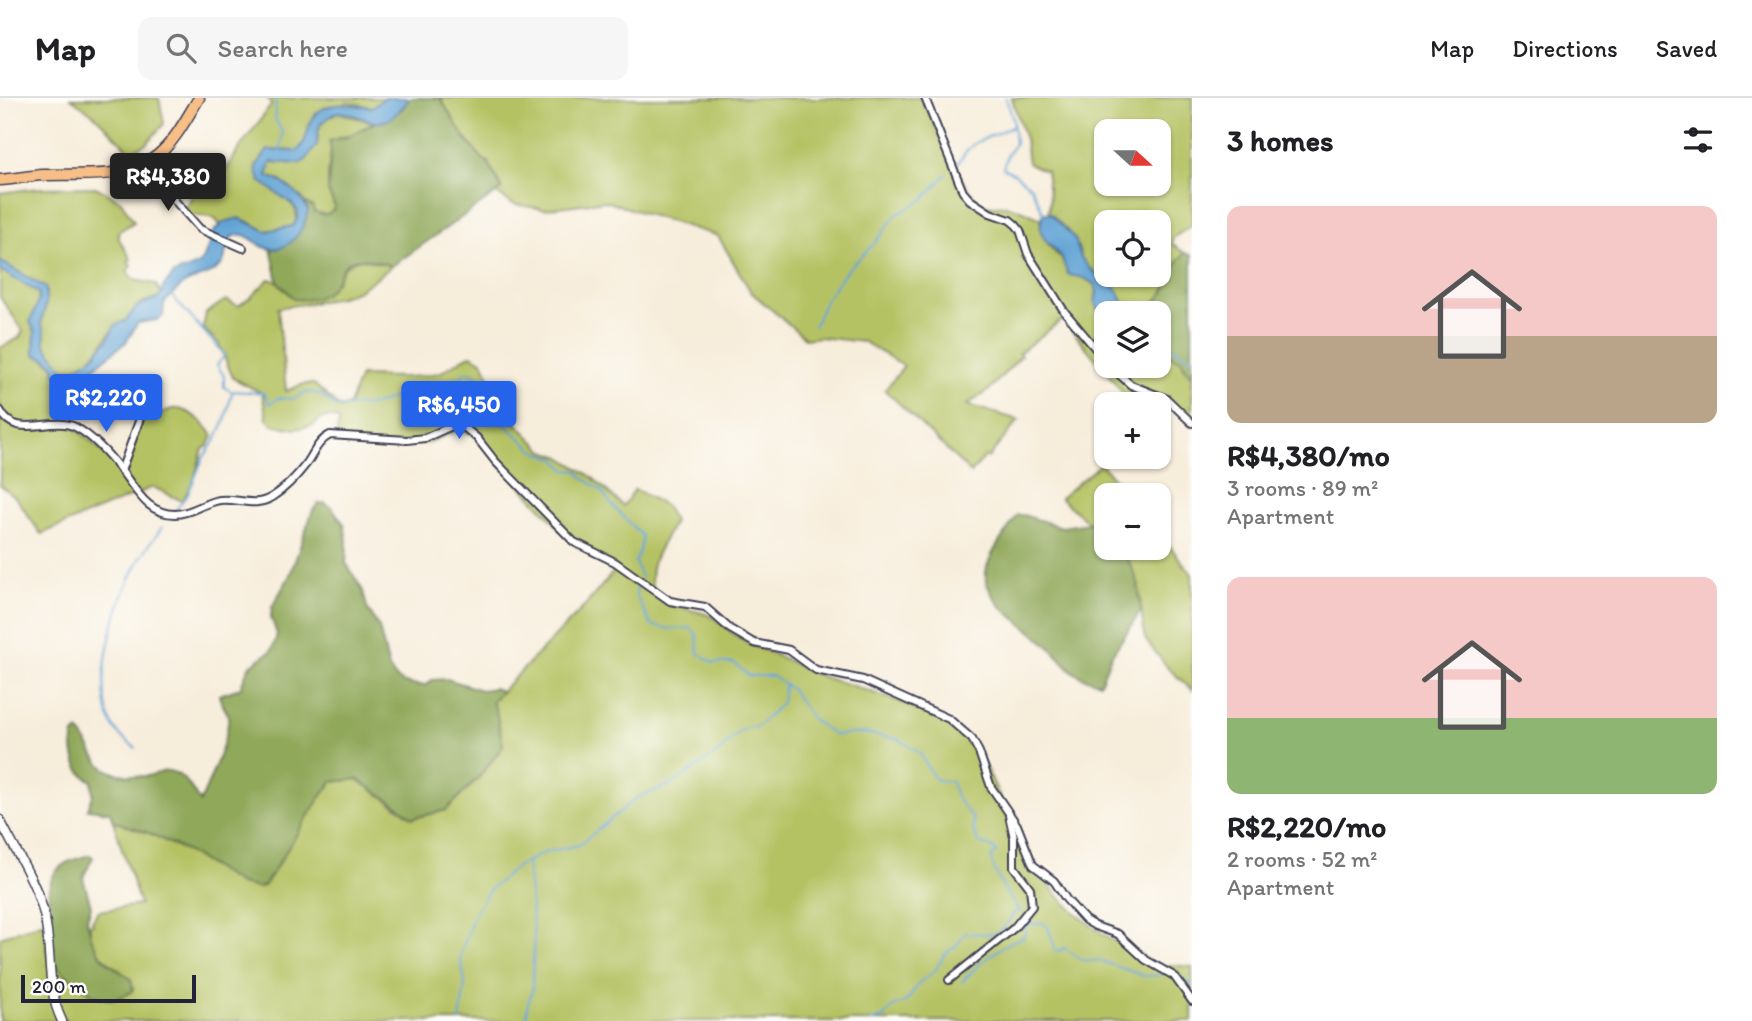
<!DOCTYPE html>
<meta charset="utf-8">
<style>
:root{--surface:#fff;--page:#f6f6f6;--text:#202124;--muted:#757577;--line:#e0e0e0;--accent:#2563eb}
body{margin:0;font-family:Itim,sans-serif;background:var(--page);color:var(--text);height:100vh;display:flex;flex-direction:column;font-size:26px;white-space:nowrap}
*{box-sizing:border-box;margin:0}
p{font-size:23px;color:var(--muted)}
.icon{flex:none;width:38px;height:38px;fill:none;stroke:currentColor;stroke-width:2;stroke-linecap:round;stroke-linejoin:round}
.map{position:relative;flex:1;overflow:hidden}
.side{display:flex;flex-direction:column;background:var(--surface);width:560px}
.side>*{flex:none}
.needle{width:46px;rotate:111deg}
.fabs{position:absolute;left:1094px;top:21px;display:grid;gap:14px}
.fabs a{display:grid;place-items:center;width:77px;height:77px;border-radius:14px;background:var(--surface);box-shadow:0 2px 5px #0004;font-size:35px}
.scale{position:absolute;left:21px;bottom:18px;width:175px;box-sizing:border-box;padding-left:7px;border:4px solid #22223b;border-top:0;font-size:19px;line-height:24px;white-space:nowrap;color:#22223b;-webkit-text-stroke:5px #fdfcf7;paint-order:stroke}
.price{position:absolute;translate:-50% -60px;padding:0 16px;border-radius:7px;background:var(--accent);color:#fff;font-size:23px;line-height:46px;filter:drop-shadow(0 2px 4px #0008)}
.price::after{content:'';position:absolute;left:50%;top:42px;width:21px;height:16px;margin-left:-10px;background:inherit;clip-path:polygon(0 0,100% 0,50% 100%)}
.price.selected{background:#222;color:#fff}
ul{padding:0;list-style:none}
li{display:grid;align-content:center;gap:14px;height:371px;padding:0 35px}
li span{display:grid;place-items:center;height:217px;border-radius:14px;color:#555}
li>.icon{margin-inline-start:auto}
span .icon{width:126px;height:126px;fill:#fffc;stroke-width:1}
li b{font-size:30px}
h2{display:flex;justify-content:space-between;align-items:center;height:84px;padding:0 35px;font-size:30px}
header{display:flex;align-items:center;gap:42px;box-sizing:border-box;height:98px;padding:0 35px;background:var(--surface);border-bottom:2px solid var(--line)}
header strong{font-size:33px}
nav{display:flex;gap:38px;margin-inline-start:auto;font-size:24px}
.search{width:490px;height:63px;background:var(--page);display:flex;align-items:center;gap:18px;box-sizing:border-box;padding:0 24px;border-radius:14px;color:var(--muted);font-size:26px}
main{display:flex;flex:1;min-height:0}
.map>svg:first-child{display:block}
.green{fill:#b5c264;stroke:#6c7250;stroke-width:2;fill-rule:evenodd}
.forest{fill:#90a85a;stroke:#59654a;stroke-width:2}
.water{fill:#63a4d6;stroke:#426388;stroke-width:2}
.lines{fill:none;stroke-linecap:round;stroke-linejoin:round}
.stream{stroke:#63a4d6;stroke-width:2}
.minor-casing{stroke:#424053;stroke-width:10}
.tertiary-casing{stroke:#424053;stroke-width:11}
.primary-casing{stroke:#424053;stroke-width:13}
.minor{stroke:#fff;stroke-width:6}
.tertiary{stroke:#fff;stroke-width:8}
.primary{stroke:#f7be88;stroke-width:10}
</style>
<header>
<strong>Map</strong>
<div class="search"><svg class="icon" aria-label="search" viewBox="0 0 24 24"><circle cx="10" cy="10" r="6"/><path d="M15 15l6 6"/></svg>Search here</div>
<nav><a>Map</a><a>Directions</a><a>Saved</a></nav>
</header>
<main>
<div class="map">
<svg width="1192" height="923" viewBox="0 0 1192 923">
<rect width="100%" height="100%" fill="#fdfcf7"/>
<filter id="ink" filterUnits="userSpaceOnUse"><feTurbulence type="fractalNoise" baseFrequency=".0143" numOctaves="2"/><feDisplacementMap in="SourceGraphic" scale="14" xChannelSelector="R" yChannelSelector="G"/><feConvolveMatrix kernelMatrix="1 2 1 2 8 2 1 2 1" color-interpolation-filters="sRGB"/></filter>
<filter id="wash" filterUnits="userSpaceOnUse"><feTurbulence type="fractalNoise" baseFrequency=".00686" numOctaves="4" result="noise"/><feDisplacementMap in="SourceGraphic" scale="28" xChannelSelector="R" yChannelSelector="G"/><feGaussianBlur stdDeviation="1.57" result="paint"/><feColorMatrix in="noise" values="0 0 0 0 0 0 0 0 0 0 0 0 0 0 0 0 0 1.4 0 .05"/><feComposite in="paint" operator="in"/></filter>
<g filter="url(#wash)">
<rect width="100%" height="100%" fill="#f7eddb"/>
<g class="green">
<path d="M71,0H159L164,26L147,45L131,54L94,17Z"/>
<path d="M267,0H385L372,9L347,4L311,25L304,47L297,53L268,52L260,83C275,93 307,108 293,128L266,133L247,123L224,124L220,128C213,111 195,123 182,114L207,76L220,82L238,52L272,6Z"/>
<path d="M440,0H922C935,26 959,87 980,104C988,110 997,107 1006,108C1019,109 1030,117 1042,121C1035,149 1077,171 1095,187L1097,192L1095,206L1106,227V268H1158L1159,253L1181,262L1186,272L1192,277V328L1167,304H1152L1124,296L1063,221L1019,255L1021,258L989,292L967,307L1019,322L988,360L985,358L971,375L885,292L904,268L864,244L819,239L806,241L751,194L718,138L605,103L544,111L513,106L496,95L502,90C482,60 457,33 440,0Z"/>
<path d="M1012,0H1192V127L1173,140L1172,146L1185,155C1174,165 1172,179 1165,192C1160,201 1151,206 1146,215H1123L1106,181L1090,172L1081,159L1075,141L1051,116H1048L1050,102L1046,73L1028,65L1025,41ZM1106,33H1158V86H1106ZM1106,124H1158V177H1106Z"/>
<path d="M337,14L374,25L351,37L338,40L331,52L328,74V93L335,109L331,114L326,117L314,114L312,109L304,104L302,100L278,81L270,80L266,76L272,64L299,66L317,47L318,34L321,25Z"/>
<path d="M96,89L121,103L134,124L118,134L119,141L131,161L128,164L131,168L127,173L134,182L155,186L162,196C154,203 145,201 137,208C133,212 131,218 127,221C122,225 117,226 113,231C99,248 90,272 64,272L45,247V235L41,226L46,206L43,188L0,163V95L38,90Z"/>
<path d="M362,161L392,168C382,175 371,185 360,191C336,204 305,205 278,210L286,293L304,286H314L340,310L349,307L360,278C386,278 416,282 441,274C450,270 460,261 471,257L482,263L504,313L544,353L561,359L592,379L623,408L635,391L665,408L674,423C665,444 647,462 652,487C658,512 693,509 710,518C722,525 732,536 744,543C753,549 764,552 773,556C788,562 801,570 816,576C831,583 847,585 862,591C887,599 922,612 945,625C974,641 984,665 998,695C1011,724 1030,762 1049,787C1078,824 1118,846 1158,870L1172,867L1192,869V923H0V839L47,823L72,882L79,889H133C126,867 87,863 90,826H93L92,823L98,813L140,807L113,723L149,735L188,754L240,786L265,787L317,703L332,684L357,681L413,720L446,712L479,679L503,648L496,613L492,603L584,509L616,471L602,461L576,448L473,336L457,333L427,345L379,347L336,340L339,322L331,319L322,320L314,327L296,331L273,327L267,321L262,295L233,280L219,246L203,230L206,215L226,202L238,208L251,199L269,181L278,184L284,192L336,184C342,170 347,164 362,161Z"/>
<path d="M0,172L39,195L38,205L30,224L35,234L34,255C49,261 54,271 66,281L85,276L83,278L92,299L95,300L90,304L79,305L76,310L63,315L65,322L64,326L75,329L123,372L130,364L144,311L151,317C163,317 165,313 172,311C188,309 206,326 213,338L208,348L203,351L193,384L182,403L153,389L41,436L16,400L0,387V250L19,240L23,233L0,199Z"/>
<path d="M1101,366L1128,397H1106V433L1089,425L1060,400Z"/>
<path d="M1159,435L1192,476V592L1169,571L1145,541L1138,485L1123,450H1158Z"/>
</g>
<g class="forest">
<path d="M410,0H440L466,42L483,61L488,64L502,91L392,168C379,164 361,157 348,164C342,169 340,176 336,183C327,200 312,203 294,201L278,184L271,150L280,149L308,112L304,104L313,109L314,114L326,117L331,114L335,109L328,93L331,52L329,43L346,39L374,25L385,22L402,11Z"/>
<path d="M1185,155L1192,157V277L1186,272L1181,262L1159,253L1158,215H1146C1151,206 1160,201 1165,192C1172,179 1174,165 1185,155Z"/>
<path d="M325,405L332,410L344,426L347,442L346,465L363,493L367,510L379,530L389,570L396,580L404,585L418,587H426L432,582L447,581L481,592L494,590L502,593L492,603L496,613L503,648L479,679L446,712L413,720L395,706L357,681L332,684L317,704L265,787L258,790L240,786L188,754L149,735L113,723L110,714L88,711L93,697L92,683C76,675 72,656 73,638L78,633C91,643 91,665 112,674C121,677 136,679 145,678C162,677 167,665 185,682C191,688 195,697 200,704C208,686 231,636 228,618C226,610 220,605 219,597L240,590L249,569L271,553L275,544L277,536L271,519L272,509L290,477L313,412L318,406Z"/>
<path d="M1017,417H1023L1062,429L1089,425L1106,433V450H1123L1138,485L1141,513L1111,558L1100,585C1092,583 1082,580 1075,575C1064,566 1055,553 1044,544C1026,527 989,508 986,480C983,462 1008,433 1017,417Z"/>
<path d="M90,757L93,759L83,780L91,808L87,821L91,839L99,855L106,863L131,881L133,892C108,914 82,891 63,874C58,869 50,864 48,858C44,845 47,789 53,778C61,764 75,761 90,757Z"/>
</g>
<g class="water">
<path d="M385,0H410C378,42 374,17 337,14L321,25L318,34L317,47L306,62L299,66L272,64L267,78C283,83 300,95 308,112C304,132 289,158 264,149C254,145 247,133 235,138C223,142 228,158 222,166C214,176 200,179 188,184C178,188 171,198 164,205L163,218L157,222L138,225L126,244L91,272L85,276L63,280L55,276L54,269L48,261L37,258L34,255L35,234L30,224L38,205L39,195L0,172V163L46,190V206L41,225L45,235V247L64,271L72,272L93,259L107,243L115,227L125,223L138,208L158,200L162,196L163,189L174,176L198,167L203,162L214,133L224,124L239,120L266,133L293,128L298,119V113L293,107L260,83L256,71L257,67L268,52L297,53C307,44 306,35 311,23C323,0 352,7 372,9Z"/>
<path d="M1046,115L1051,116L1075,141L1081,159L1090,171L1106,181L1118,192L1123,204V215H1106V227L1095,206L1097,193L1095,187L1084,180L1069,177C1064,171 1064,162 1059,156C1047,143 1035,138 1043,117Z"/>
</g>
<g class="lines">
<g class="stream">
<path d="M276,0L275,20L283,36L280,52"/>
<path d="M1006,0L1013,21L1015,46L1008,55L1003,70L1015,76L1031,89L1044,116"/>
<path d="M956,68L967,52L975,45L1013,28"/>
<path d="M171,197L225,257L217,267L224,278V289L230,293L264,295L270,306L278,300L294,301L303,295L310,294L319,296L336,309L375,307L416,291L453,288L465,274L473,275C484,287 485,305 495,318L535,353L556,361L566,372L578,373L583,380L601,392L611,406L642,438L641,448L635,464L641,480"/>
<path d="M814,228L826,201L846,173L874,146L896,117L924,101L946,76"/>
<path d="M1158,242L1192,260"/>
<path d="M174,414L188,396L203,360L215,343L225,322L232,295"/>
<path d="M637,488L636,497L651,527L669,531L691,530L697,537L698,555L713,565H734L749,578H773L791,591L812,621L834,637L863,635L898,641L920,655L930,674L937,682L952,684L956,699L973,721V732L979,745L992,749L997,754L991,759C995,781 1009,798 1021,815"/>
<path d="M136,650C127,644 118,637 113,628C91,585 115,510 135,470C142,455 153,443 162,429"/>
<path d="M1024,820C1031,827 1035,827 1043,825L1047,828C1050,834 1054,846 1055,852L1059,853L1065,850L1082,862L1101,863L1144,878L1160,877"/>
<path d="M1173,874L1192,887"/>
<path d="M962,884C976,868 1003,844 1024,839L1025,831L1030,825"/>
<path d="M460,923L465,885L460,859L474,816L490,791L518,768L546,754L579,747L638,699L673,686L718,655L738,635L749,629H757L782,605L784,588"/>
<path d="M527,923V909L532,893L534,840L527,765"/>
<path d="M872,923L883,920L893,909L907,903L920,884L934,874L946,855L957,847L965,835L995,836L1003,831L1017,811"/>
</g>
</g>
</g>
<g filter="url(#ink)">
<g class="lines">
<defs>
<g id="minor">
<path d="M925,0L963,94L970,102L990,115L1010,122L1016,127L1020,132L1028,156L1064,213L1106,263"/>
<path d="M148,64L176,104L200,131L243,150"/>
<path d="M1110,268L1131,287L1167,301L1192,325"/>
<path d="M0,312C16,344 52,316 77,330C95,340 111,359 123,375C137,393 148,416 175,416C192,416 204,404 220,402C239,400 255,410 272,399C285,391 297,378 307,365C314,355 318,343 330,337L407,342L425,340L452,328L465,330L477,340L495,363L574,444L615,464L670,503L705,509L730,531L754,545L789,552L816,572L863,582L949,621L972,641L979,654L991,689L1017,727L1033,767L1054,783L1066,801L1085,822L1095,828L1118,836L1146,862L1174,878L1192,903"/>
<path d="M121,373L152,287"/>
<path d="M949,882L1014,830L1032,808L1030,790L1014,769V740L1009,717"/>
</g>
<path id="tertiary" d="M0,722C15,753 36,783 44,816C53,852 45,888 62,923"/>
<path id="primary" d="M0,82C14,81 29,78 43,77C80,75 128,83 158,57C176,42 187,19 199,0"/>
</defs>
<use href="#minor" class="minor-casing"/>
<use href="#tertiary" class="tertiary-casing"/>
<use href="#primary" class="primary-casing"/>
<use href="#minor" class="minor"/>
<use href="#tertiary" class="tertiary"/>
<use href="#primary" class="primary"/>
</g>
</g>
</svg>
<div class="fabs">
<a><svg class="needle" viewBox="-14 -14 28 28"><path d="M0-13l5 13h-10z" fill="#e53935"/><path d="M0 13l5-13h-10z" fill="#757577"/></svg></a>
<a><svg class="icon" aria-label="locate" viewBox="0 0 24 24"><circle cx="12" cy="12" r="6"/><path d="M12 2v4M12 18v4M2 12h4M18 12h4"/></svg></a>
<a><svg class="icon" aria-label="layers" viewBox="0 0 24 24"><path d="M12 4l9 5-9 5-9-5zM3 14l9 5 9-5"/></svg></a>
<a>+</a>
<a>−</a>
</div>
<div class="scale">200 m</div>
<b class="price selected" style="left:168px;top:115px">R$4,380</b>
<b class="price" style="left:106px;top:336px">R$2,220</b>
<b class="price" style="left:459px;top:343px">R$6,450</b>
</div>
<section class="side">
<h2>3 homes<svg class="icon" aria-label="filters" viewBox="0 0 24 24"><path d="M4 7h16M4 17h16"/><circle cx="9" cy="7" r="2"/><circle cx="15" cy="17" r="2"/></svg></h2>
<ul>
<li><span style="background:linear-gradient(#f6c9c9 60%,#b9a48a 0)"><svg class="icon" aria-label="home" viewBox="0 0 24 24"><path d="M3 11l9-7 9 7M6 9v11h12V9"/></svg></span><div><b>R$4,380/mo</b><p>3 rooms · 89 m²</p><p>Apartment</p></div></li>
<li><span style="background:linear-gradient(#f6c9c9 65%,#8fb573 0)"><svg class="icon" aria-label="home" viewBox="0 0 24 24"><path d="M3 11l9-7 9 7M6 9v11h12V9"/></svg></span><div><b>R$2,220/mo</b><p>2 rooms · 52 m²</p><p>Apartment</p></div></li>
</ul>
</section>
</main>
